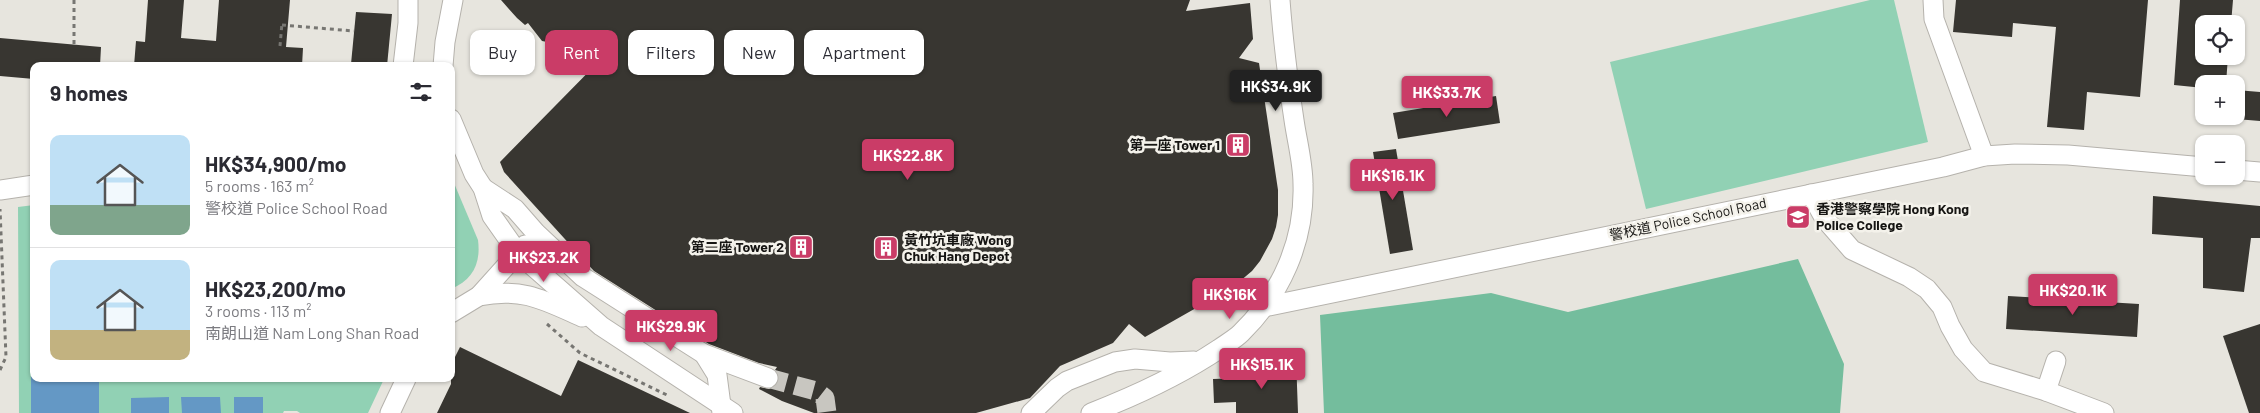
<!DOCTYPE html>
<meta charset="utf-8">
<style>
:root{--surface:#fff;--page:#f7f7f7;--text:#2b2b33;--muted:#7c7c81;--line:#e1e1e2;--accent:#ca3c67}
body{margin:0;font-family:Barlow,"Noto Sans TC",sans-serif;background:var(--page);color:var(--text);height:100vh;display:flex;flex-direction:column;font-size:19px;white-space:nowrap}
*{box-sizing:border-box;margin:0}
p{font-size:16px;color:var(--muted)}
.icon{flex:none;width:28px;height:28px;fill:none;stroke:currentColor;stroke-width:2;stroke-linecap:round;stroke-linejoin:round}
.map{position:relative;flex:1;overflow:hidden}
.drawer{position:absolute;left:30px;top:62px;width:425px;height:320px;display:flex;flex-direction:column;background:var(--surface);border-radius:10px;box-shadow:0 1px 4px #0004}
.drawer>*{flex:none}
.guide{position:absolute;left:470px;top:30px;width:475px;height:45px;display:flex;gap:10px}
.buttons{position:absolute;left:2195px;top:15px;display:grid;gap:10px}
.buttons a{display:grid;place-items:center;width:50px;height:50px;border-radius:10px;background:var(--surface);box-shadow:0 1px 4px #0004;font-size:25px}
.price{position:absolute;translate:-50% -42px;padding:0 11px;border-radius:5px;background:var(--accent);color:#fff;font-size:16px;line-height:32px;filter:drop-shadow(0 1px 2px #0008)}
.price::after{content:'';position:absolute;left:50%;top:30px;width:15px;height:11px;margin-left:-8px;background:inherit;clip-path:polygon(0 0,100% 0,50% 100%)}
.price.active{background:#222;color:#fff}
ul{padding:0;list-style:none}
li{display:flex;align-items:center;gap:15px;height:125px;padding:0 20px}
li+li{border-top:1px solid var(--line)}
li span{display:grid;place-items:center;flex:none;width:140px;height:100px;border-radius:10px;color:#555}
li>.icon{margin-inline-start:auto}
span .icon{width:60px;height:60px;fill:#fffc;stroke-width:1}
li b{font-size:21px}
h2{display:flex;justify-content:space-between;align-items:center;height:60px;padding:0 20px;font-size:21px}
.chip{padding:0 18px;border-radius:10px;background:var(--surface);box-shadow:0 1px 4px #0004;font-size:18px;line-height:45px}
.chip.active{background:var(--accent);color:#fff}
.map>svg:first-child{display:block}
.green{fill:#91d1b4}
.forest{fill:#74bd9d}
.water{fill:#6498c5}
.building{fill:#383631}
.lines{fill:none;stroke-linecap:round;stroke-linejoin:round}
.minor-tunnel{stroke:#c8c6c0;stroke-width:19;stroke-dasharray:19 9;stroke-linecap:butt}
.minor-casing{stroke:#b5b2ac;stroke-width:21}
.path{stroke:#777672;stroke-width:3;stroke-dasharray:4 4;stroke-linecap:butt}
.minor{stroke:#fff;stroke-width:19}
.labels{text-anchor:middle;stroke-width:5;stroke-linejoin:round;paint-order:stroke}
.poi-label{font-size:14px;font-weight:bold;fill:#161513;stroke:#f4f2eb;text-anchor:end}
.street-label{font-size:14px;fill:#161513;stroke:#f4f2eb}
</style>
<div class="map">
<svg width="2260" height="413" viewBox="0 0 2260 413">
<rect width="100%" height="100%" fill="#e7e5de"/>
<g class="green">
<path d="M1870,0H1894L1928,142L1646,209L1610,62Z"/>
<path d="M451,176L478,240C481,263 473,280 451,289Z"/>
<path d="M34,205V379H384L368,413H300L297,411H284L283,413H19L18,207Z"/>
</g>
<path class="forest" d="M1798,259L1844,364L1840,413H1324L1320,315L1491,293L1568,312Z"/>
<g class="water">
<path d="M31,301H34V379H99V413H31Z"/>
<path d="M169,397V413H131V398Z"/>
<path d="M181,397H220L221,413H182Z"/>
<rect x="234" y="397" width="29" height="16"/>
</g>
<g class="building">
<path d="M148,0H184L181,38L216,41L219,0H290L286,47L303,48L302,66H134L136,41L145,42Z"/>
<path d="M501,0H1190L1186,11L1250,3L1253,39L1239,58L1259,63L1278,190V215L1276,227L1272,239L1260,261L1252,271L1233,287L1145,337L1129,324L1113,343L1060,366L1030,398L976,413H814L782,401L759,389L760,387L769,389L775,386L779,377L775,370L777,367L759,363L709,344L594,271L504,172L500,162L616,44L574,47L542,41L528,23L525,25L517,18Z"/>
<path d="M1956,0H2148L2140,97L2087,92L2084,130L2047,127L2056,27L2013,23L2012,37L1953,32Z"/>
<path d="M2180,0H2233L2231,24H2204V56H2228L2226,84H2204V88L2174,85Z"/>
<path d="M356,12L392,14L387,66L351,64Z"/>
<path d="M0,38L101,47L100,66H34V79L0,76Z"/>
<path d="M2236,90L2260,92V121L2236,119Z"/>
<path d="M1496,96L1500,123L1398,139L1393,113Z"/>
<path d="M1396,149L1413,250L1390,254L1373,152Z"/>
<path d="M2153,196L2260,206V238H2251L2244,292L2203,288V238L2152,234Z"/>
<path d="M2008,296L2139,304L2137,337L2006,329Z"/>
<path d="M2260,324V413H2249L2223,336Z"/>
<path d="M460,347L561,396L578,360L690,413H437L451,384V365Z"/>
<path d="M1296,358L1298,413H1236V402L1214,403L1213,379L1269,377L1268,359Z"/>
</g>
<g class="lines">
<path class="minor-tunnel" d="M768,378L816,391L825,398L827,413"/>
<defs>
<g id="minor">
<path d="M1933,0L1934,19L1984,156"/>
<path d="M403,66L408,23V0"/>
<path d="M443,66L445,42L453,0"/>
<path d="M451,119L474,174L483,188L492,216L518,253L601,326L733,413"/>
<path d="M2236,170L2260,172"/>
<path d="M483,188L515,209L536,233L583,277L704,354L768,378"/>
<path d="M0,190L34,185"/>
<path d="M1811,194L1825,219L1852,250L1909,277L1927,289L1942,307L1950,326L1963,349L1984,372L2046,391L2104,413"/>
<path d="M479,296C522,287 544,300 582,317"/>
<path d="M1264,307L1943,167L1984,156L2015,154L2068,155L2204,167"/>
<path d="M451,313L479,296L525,245"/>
<path d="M704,354L717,375L722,413"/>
<path d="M2046,391L2056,361"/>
<path d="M390,413L406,379"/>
<path d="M1031,413L1057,388L1067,381L1115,362L1135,359L1170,362L1194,361"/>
<path d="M1091,413C1135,396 1180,375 1219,349C1226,344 1235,339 1241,333C1281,294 1305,241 1303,184C1303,163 1297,141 1294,120C1288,80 1283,40 1280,0"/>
</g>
</defs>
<use href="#minor" class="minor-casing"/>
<g class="path">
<path d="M74,0V44"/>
<path d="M282,25L354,31"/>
<path d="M280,46L282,23"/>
<path d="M547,324L580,353L667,395"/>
<path d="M0,370L6,357L0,209"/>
</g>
<use href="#minor" class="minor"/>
</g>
<defs>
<symbol id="building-square" viewBox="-11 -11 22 22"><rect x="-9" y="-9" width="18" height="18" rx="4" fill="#ca3c67" stroke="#f4f2eb"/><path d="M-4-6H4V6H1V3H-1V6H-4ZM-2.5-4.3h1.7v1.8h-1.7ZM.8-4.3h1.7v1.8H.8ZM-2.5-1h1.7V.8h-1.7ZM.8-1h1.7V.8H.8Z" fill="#fff"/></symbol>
<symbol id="university-square" viewBox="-11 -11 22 22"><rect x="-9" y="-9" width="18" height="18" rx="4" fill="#ca3c67" stroke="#f4f2eb"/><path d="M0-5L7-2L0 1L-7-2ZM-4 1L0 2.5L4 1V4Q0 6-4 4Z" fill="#fff"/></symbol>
</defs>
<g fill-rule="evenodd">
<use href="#building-square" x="1224" y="131" width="28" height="28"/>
<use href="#university-square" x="1784" y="203" width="28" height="28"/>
<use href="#building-square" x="787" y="233" width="28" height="28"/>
<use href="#building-square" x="872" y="234" width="28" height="28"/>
</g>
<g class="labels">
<g class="poi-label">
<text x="1220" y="150">第一座 Tower 1</text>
<text x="1816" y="214" text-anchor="start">香港警察學院 Hong Kong<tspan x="1816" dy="16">Police College</tspan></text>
<text x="904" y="245" text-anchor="start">黃竹坑車廠 Wong<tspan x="904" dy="16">Chuk Hang Depot</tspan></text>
<text x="784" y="252">第二座 Tower 2</text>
</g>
<g class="street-label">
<text transform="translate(1688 219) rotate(-12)" y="5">警校道 Police School Road</text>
</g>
</g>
</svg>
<div class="buttons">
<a><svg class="icon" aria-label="locate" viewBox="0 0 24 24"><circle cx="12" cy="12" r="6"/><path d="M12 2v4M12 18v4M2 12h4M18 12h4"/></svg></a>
<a>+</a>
<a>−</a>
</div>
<b class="price active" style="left:1276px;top:112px">HK$34.9K</b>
<b class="price" style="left:1447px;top:118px">HK$33.7K</b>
<b class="price" style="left:908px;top:181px">HK$22.8K</b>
<b class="price" style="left:1393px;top:201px">HK$16.1K</b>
<b class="price" style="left:544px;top:283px">HK$23.2K</b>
<b class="price" style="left:2073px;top:316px">HK$20.1K</b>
<b class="price" style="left:1230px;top:320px">HK$16K</b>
<b class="price" style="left:671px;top:352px">HK$29.9K</b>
<b class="price" style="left:1262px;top:390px">HK$15.1K</b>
<div class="guide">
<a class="chip">Buy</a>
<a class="chip active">Rent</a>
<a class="chip">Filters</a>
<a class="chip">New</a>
<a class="chip">Apartment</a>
</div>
<section class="drawer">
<h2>9 homes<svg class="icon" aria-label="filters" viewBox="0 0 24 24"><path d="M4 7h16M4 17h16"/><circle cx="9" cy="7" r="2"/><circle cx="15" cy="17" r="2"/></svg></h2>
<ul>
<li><span style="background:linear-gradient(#bfe0f5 70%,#7fa58c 0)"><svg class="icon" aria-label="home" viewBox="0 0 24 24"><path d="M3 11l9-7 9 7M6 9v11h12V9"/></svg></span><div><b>HK$34,900/mo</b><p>5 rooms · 163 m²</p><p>警校道 Police School Road</p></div></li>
<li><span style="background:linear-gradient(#bfe0f5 70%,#c2b280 0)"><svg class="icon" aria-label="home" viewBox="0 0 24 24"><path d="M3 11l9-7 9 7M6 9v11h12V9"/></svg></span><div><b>HK$23,200/mo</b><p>3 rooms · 113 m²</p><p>南朗山道 Nam Long Shan Road</p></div></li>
</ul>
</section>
</div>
